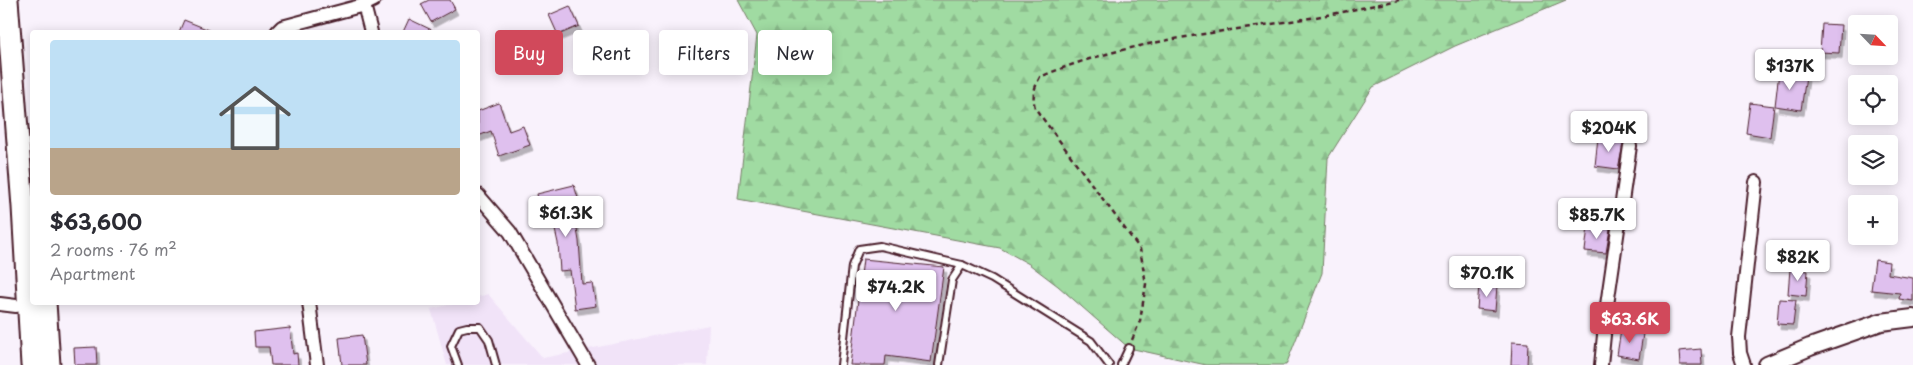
<!DOCTYPE html>
<meta charset="utf-8">
<style>
:root{--surface:#fff;--page:#f7f7f7;--text:#2b2b33;--muted:#7c7c81;--line:#e1e1e2;--accent:#d1495b}
body{margin:0;font-family:"Playpen Sans",sans-serif;background:var(--page);color:var(--text);height:100vh;display:flex;flex-direction:column;font-size:19px;white-space:nowrap}
*{box-sizing:border-box;margin:0}
p{font-size:16px;color:var(--muted)}
.icon{flex:none;width:28px;height:28px;fill:none;stroke:currentColor;stroke-width:2;stroke-linecap:round;stroke-linejoin:round}
.map{position:relative;flex:1;overflow:hidden}
.sheet{position:absolute;left:30px;top:30px;width:450px;height:275px;display:flex;flex-direction:column;background:var(--surface);border-radius:5px;box-shadow:0 2px 12px #0003}
.sheet>*{flex:none}
.banner{position:absolute;left:495px;top:30px;width:475px;height:45px;display:flex;gap:10px}
.needle{width:32px;rotate:115deg}
.tools{position:absolute;left:1848px;top:15px;display:grid;gap:10px}
.tools a{display:grid;place-items:center;width:50px;height:50px;border-radius:5px;background:var(--surface);box-shadow:0 2px 12px #0003;font-size:25px}
.price{position:absolute;translate:-50% -42px;padding:0 11px;border-radius:5px;background:#fff;color:#222;font-size:16px;line-height:32px;filter:drop-shadow(0 1px 2px #0008)}
.price::after{content:'';position:absolute;left:50%;top:30px;width:15px;height:11px;margin-left:-8px;background:inherit;clip-path:polygon(0 0,100% 0,50% 100%)}
.price.active{background:var(--accent);color:#fff}
ul{padding:0;list-style:none}
li{display:grid;align-content:center;gap:10px;height:265px;padding:0 20px}
li+li{border-top:1px solid var(--line)}
li span{display:grid;place-items:center;height:155px;border-radius:5px;color:#555}
li>.icon{margin-inline-start:auto}
span .icon{width:90px;height:90px;fill:#fffc;stroke-width:1}
li b{font-size:21px}
.pill{padding:0 18px;border-radius:5px;background:var(--surface);box-shadow:0 2px 12px #0003;font-size:18px;line-height:45px}
.pill.active{background:var(--accent);color:#fff}
.map>svg:first-child{display:block}
.built{fill:#f1e3f8}
.forest{fill:url(#forest-firs);stroke:#757d66}
.building{fill:#dfc0ee;stroke:#4a1f2b;filter:url(#shadow)}
.lines{fill:none;stroke-linecap:round;stroke-linejoin:round}
.service-casing{stroke:#4a1f2b;stroke-width:10}
.minor-casing{stroke:#4a1f2b;stroke-width:16}
.tertiary-casing{stroke:#4a1f2b;stroke-width:20}
.trunk-casing{stroke:#4a1f2b;stroke-width:25}
.path{stroke:#4a1f2b;stroke-width:2.5;stroke-dasharray:5 4;stroke-linecap:butt}
.service{stroke:#fff;stroke-width:6}
.minor{stroke:#fff;stroke-width:12}
.tertiary{stroke:#fff;stroke-width:16}
.trunk{stroke:#fff;stroke-width:21}
</style>
<div class="map">
<svg width="1913" height="365" viewBox="0 0 1913 365">
<defs>
<pattern id="forest-firs" width="22" height="20" patternUnits="userSpaceOnUse" patternTransform="scale(1.25)"><rect width="22" height="20" fill="#a0dba2"/><path d="M5 1l3.5 6h-7zM16 11l3.5 6h-7z" fill="#8bbc8c"/></pattern>
<filter id="shadow"><feDropShadow dx="3" dy="5.5" stdDeviation="0" flood-color="#0004"/></filter>
</defs>
<rect width="100%" height="100%" fill="#f9f2fc"/>
<filter id="ink" filterUnits="userSpaceOnUse"><feTurbulence type="fractalNoise" baseFrequency=".02" numOctaves="2"/><feDisplacementMap in="SourceGraphic" scale="10" xChannelSelector="R" yChannelSelector="G"/><feConvolveMatrix kernelMatrix="1 2 1 2 8 2 1 2 1" color-interpolation-filters="sRGB"/></filter>
<g filter="url(#ink)">
<path class="built" d="M488,294L543,358L709,325L707,365H447L431,309L457,303L478,302V297Z"/>
<path class="forest" d="M738,0H1566L1455,46L1373,87L1328,158L1322,273L1286,365H1206L1129,348L1058,286L1029,264L1000,248L738,199L757,35Z"/>
<g class="building">
<path d="M429,0H450L455,9L431,22L421,4Z"/>
<path d="M570,6L579,26L558,35L549,15Z"/>
<path d="M409,19L436,32H403Z"/>
<path d="M184,20L214,32H179Z"/>
<path d="M1822,24L1841,25L1839,53L1820,52Z"/>
<path d="M1779,72L1806,76L1801,110L1775,106Z"/>
<path d="M499,103L509,131L523,126L530,145L499,156L491,131L478,136V111Z"/>
<path d="M1750,103L1774,106L1770,137L1746,133Z"/>
<path d="M1598,137L1624,140L1618,169L1595,166Z"/>
<path d="M574,185L580,205L573,207L579,241L582,284L592,283L596,306L575,309L570,270L560,271L558,243L551,212L533,217L530,201L538,199L537,194Z"/>
<path d="M1588,227L1610,229L1606,253L1585,251Z"/>
<path d="M863,259L944,267L931,362L886,356L885,365H850Z"/>
<path d="M1875,260L1889,262L1888,274L1913,278V301L1899,299L1900,293L1871,290Z"/>
<path d="M1790,269L1808,271L1806,296L1788,294Z"/>
<path d="M1479,285L1497,286L1495,311L1477,309Z"/>
<path d="M1779,299L1796,300L1793,325L1777,324Z"/>
<path d="M290,328L293,354L297,353L298,365H271L269,347H255L254,332Z"/>
<path d="M1621,330L1643,334L1639,359L1617,355Z"/>
<path d="M362,335L366,365H342L339,338Z"/>
<path d="M1512,342L1528,343L1527,365H1511Z"/>
<path d="M96,347L97,365H75L74,348Z"/>
<path d="M1701,349L1702,365H1680L1679,351Z"/>
</g>
<g class="lines">
<defs>
<g id="service">
<path d="M458,365L451,346L459,329L467,327H480L489,340L496,365"/>
<path d="M841,365L852,266L859,249L880,246L962,265L992,279L1091,341L1109,365"/>
<path d="M939,365L952,280L962,265"/>
<path d="M1121,365L1129,348"/>
</g>
<g id="minor">
<path d="M364,5L371,32"/>
<path d="M277,32L282,27L364,5L374,0"/>
<path d="M478,195L510,232L588,365"/>
<path d="M309,302L317,365"/>
<path d="M0,304L16,306"/>
<path d="M1601,365L1607,305L1630,146"/>
<path d="M1744,365L1740,353L1739,337L1756,182"/>
</g>
<path id="tertiary" d="M1767,365L1810,347L1881,322L1913,318"/>
<g id="trunk">
<path d="M7,0L23,207L32,365"/>
<path d="M45,302L49,365"/>
</g>
</defs>
<use href="#service" class="service-casing"/>
<use href="#minor" class="minor-casing"/>
<use href="#tertiary" class="tertiary-casing"/>
<use href="#trunk" class="trunk-casing"/>
<path class="path" d="M1132,340L1140,321L1146,284L1140,249L1035,108C1032,96 1034,88 1040,77C1126,40 1219,33 1310,18C1340,13 1370,6 1399,0"/>
<use href="#service" class="service"/>
<use href="#minor" class="minor"/>
<use href="#tertiary" class="tertiary"/>
<use href="#trunk" class="trunk"/>
</g>
</g>
</svg>
<div class="tools">
<a><svg class="needle" viewBox="-14 -14 28 28"><path d="M0-13l5 13h-10z" fill="#e53935"/><path d="M0 13l5-13h-10z" fill="#7c7c81"/></svg></a>
<a><svg class="icon" aria-label="locate" viewBox="0 0 24 24"><circle cx="12" cy="12" r="6"/><path d="M12 2v4M12 18v4M2 12h4M18 12h4"/></svg></a>
<a><svg class="icon" aria-label="layers" viewBox="0 0 24 24"><path d="M12 4l9 5-9 5-9-5zM3 14l9 5 9-5"/></svg></a>
<a>+</a>
</div>
<b class="price" style="left:1790px;top:91px">$137K</b>
<b class="price" style="left:1609px;top:153px">$204K</b>
<b class="price" style="left:566px;top:238px">$61.3K</b>
<b class="price" style="left:1597px;top:240px">$85.7K</b>
<b class="price" style="left:1798px;top:282px">$82K</b>
<b class="price" style="left:1487px;top:298px">$70.1K</b>
<b class="price" style="left:896px;top:312px">$74.2K</b>
<b class="price active" style="left:1630px;top:344px">$63.6K</b>
<div class="banner">
<a class="pill active">Buy</a>
<a class="pill">Rent</a>
<a class="pill">Filters</a>
<a class="pill">New</a>
</div>
<section class="sheet">
<ul>
<li><span style="background:linear-gradient(#bfe0f5 70%,#b9a48a 0)"><svg class="icon" aria-label="home" viewBox="0 0 24 24"><path d="M3 11l9-7 9 7M6 9v11h12V9"/></svg></span><div><b>$63,600</b><p>2 rooms · 76 m²</p><p>Apartment</p></div></li>
</ul>
</section>
</div>
